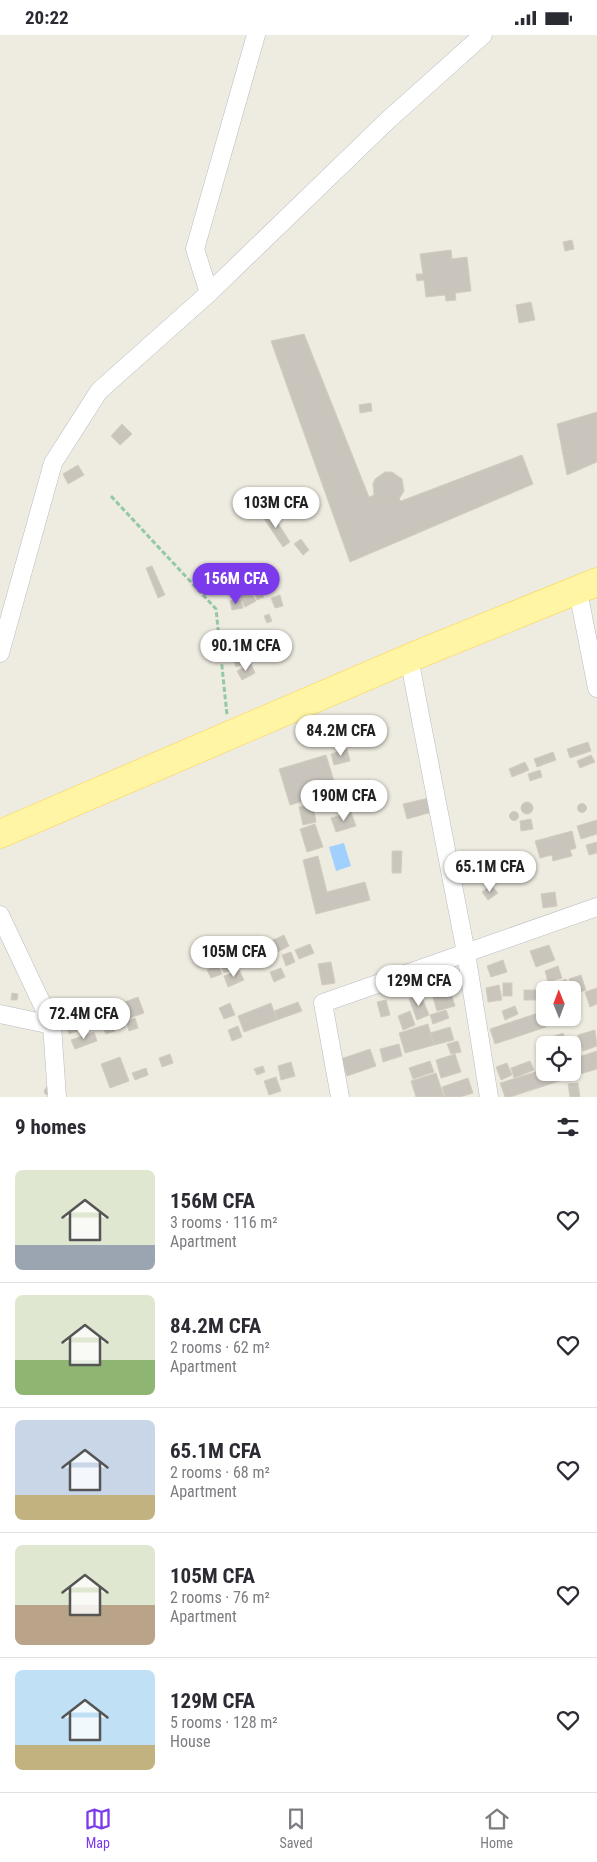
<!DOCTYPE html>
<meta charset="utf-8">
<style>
:root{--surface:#fff;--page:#f7f7f7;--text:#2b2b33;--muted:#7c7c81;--line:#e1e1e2;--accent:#7c3aed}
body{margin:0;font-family:"Roboto Condensed",sans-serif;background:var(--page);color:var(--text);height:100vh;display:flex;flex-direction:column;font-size:19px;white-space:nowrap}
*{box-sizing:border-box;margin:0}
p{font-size:16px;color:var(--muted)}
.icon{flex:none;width:28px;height:28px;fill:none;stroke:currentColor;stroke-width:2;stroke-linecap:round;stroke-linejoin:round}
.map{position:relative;height:1062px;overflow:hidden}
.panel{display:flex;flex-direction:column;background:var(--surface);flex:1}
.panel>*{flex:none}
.needle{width:32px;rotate:359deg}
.tools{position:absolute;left:536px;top:946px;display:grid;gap:10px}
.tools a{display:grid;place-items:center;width:45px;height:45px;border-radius:8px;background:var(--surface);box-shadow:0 1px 4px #0004;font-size:25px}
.price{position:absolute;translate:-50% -42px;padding:0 11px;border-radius:18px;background:#fff;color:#222;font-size:16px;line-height:32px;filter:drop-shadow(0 1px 2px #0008)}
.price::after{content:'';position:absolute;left:50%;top:30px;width:15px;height:11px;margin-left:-8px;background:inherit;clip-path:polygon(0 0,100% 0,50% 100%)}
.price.on{background:var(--accent);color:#fff}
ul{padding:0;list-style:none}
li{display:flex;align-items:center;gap:15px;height:125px;padding:0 15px}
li+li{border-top:1px solid var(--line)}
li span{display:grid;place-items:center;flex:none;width:140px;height:100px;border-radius:8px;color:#555}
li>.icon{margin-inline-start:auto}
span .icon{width:60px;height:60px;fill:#fffc;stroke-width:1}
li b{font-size:21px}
h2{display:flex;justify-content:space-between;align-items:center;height:60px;padding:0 15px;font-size:21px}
.status{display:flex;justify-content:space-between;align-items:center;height:35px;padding:0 25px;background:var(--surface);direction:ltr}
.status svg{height:14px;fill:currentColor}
.dock{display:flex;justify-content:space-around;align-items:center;height:70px;border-top:1px solid var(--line);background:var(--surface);font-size:14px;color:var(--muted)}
.dock a{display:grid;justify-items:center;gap:2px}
.dock .on{color:var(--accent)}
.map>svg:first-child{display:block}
.water{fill:#9fd0ff}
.building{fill:#c9c5bd;stroke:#d3cdbe}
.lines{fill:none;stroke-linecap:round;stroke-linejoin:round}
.street-casing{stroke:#b8bbc1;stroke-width:19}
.primary-casing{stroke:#fcd44b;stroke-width:29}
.path{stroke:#93c9a5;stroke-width:3;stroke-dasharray:5 2.5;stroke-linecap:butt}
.street{stroke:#fff;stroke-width:18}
.primary{stroke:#fff5a4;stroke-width:28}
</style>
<div class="status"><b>20:22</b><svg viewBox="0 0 49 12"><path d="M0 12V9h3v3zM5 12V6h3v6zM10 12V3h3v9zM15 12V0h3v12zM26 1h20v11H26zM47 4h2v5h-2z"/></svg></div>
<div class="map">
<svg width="597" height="1062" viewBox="0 0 597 1062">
<rect width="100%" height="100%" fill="#eeebe0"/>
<path class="water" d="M344,808L351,831L336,836L329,812Z"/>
<g class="building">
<path d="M572,205L574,214L565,216L563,207Z"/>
<path d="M451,215L452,224L467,222L471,256L455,258L456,265L446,266L445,260L426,262L424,245L417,246L416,239H423L420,219Z"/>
<path d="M531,267L535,285L519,288L516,270Z"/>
<path d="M304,299L369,462L374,460L373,449L375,444L385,437H392L402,444L404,456L399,464L401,466L522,420L533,449L350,527L271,306Z"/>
<path d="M371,368L372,376L360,378L359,370Z"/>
<path d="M597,377V427L567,440L557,389Z"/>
<path d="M122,389L132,399L120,410L111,401Z"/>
<path d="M78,430L84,440L68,449L63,439Z"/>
<path d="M270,476L290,507L283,512L262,481Z"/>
<path d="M301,504L309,515L303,520L294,509Z"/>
<path d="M152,531L165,560L158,563L146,533Z"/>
<path d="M260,554L264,562L257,565L254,557Z"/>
<path d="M250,555L256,566L245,572L240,561Z"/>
<path d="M280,560L283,571L275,573L271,563Z"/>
<path d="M241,564L243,573L232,575L230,566Z"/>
<path d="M269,579L272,586L267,588L264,581Z"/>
<path d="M241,618L245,628L236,632L232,622Z"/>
<path d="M251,629L255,638L242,645L237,636Z"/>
<path d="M588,707L591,716L570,723L567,714Z"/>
<path d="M347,714L350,726L334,730L331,719Z"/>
<path d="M553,717L556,725L537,732L534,724Z"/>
<path d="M326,720L337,756L290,770L279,734Z"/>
<path d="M591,720L595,727L580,733L577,726Z"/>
<path d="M525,727L529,735L512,742L509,734Z"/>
<path d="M540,735L542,742L530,746L528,739Z"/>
<path d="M429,763L432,777L407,784L403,769Z"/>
<circle cx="527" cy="773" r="6"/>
<circle cx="582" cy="773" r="4.5"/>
<path d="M313,769L316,787L303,790L299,772Z"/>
<circle cx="514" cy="781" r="4.5"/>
<path d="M351,777L356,791L336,797L331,783Z"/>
<path d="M531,784L533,794L521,796L520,786Z"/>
<path d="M597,785V799L581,804L577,791Z"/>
<path d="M315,789L323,812L307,817L300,794Z"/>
<path d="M572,796L576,813L570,815L572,821L553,826L552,820L540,823L535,806Z"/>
<path d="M597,807V818L589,820L586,810Z"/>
<path d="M392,816H402L401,838H392Z"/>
<path d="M318,821L327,857L365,847L370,865L316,879L303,825Z"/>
<path d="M487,822L495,830L488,836L480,828Z"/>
<path d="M491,850L498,858L488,865L482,857Z"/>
<path d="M555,857L557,871L543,873L541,859Z"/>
<path d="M284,900L289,911L268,922L262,910Z"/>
<path d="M310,909L314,918L299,924L295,915Z"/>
<path d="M549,910L555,925L536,932L530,916Z"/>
<path d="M251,917L255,926L224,938L220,929Z"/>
<path d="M291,917L295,927L286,931L282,920Z"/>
<path d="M503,925L507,937L491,942L487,931Z"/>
<path d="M331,927L335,948L322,950L318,929Z"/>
<path d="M218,930L222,939L211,943L207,935Z"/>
<path d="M558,931L562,943L548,947L545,936Z"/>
<path d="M281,933L285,942L274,947L270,937Z"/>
<path d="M239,935L244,945L228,952L224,941Z"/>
<path d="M581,940L586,955L575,959L569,944Z"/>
<path d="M566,944L570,955H559L557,948Z"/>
<path d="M554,946L557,955H545V960L542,950Z"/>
<rect x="503" y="948" width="9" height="13"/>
<path d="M499,950L502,965L488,967L486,953Z"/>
<path d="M597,953V969L590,972L585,957Z"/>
<path d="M450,955L455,971L437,976L432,959Z"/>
<rect x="524" y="955" width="15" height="10"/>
<path d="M12,958L18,959L17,965H11Z"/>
<path d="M421,960L429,980L417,985L409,964Z"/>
<path d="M138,962L144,978L101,993L95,978Z"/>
<path d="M386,965L390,980L381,982L377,967Z"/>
<path d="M298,967L302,976L277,985L274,976Z"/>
<path d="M230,968L235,980L224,984L219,973Z"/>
<path d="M271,968L277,985L244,997L238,981Z"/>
<path d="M515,971L518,979L505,985L502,976Z"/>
<path d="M446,975L449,983L433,989L430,980Z"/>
<path d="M410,976L415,990L403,995L398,981Z"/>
<path d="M541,977L546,992L495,1009L490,994Z"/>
<path d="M85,981L89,992L69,999L65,988Z"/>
<path d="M546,982H565L566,986L549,991Z"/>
<path d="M135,983L138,993L129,996L126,986Z"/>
<path d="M123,986L125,992L116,995L113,989Z"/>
<path d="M428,989L434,1010L405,1018L399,998Z"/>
<path d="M113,990L115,996L106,999L103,993Z"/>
<path d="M238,991L242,1002L232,1006L228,995Z"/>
<path d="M450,992L454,1005L434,1010L430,998Z"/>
<path d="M595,995L597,1011L583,1016L578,1000Z"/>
<path d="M94,997L97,1006L75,1014L71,1005Z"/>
<path d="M563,998L568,1010H545V1020L540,1006Z"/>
<path d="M458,1006L461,1017L451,1019L447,1009Z"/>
<path d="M399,1009L402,1021L383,1027L380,1014Z"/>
<path d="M370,1014L376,1031L347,1041L341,1024Z"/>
<path d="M597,1016V1034L577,1040L572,1024Z"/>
<path d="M170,1019L173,1028L162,1032L159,1023Z"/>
<path d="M455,1019L461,1037L441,1043L436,1025Z"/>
<path d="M120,1022L129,1046L110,1053L101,1029Z"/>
<path d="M430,1026L434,1037L413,1044L409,1033Z"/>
<path d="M530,1026L534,1035L514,1043L511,1033Z"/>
<path d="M291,1027L295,1041L281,1045L278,1031Z"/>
<path d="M507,1028L512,1040L501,1045L496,1032Z"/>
<path d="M263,1031L265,1037L257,1040L254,1034Z"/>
<path d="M146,1033L148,1040L135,1045L132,1038Z"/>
<path d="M572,1033L575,1041L510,1062H505L500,1048L545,1034V1038H572Z"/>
<path d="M436,1038L444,1062H416L411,1046Z"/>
<path d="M276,1042L281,1056L269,1060L264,1046Z"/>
<path d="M468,1043L473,1058L460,1062H445L442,1052Z"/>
<path d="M578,1048L580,1062H570L568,1049Z"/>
<path d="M48,1050L51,1061L45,1059L44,1056Z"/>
</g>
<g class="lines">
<defs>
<g id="street">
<path d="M209,258L195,214L256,0"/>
<path d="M578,556L597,653"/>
<path d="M0,618L53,428L99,356L209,258L387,86L483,0"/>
<path d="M409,623L466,918L489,1062"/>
<path d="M0,880L52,990L57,1062"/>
<path d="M0,979L52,990"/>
<path d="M340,1062L323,968L597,872"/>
</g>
<path id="primary" d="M0,799L409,623L597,547"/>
</defs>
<use href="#street" class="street-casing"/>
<use href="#primary" class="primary-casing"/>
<path class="path" d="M111,461L216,574L227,680"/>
<use href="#street" class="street"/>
<use href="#primary" class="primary"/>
</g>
</svg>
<div class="tools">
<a><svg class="needle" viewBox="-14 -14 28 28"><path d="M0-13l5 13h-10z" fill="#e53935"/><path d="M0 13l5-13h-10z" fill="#7c7c81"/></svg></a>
<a><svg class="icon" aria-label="locate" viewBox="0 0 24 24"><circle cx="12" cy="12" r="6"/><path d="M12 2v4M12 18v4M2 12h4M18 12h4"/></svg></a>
</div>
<b class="price" style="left:276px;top:494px">103M CFA</b>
<b class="price on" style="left:236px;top:570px">156M CFA</b>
<b class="price" style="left:246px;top:637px">90.1M CFA</b>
<b class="price" style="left:341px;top:722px">84.2M CFA</b>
<b class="price" style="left:344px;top:787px">190M CFA</b>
<b class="price" style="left:490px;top:858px">65.1M CFA</b>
<b class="price" style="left:234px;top:943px">105M CFA</b>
<b class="price" style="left:419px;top:972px">129M CFA</b>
<b class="price" style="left:84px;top:1005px">72.4M CFA</b>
</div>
<section class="panel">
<h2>9 homes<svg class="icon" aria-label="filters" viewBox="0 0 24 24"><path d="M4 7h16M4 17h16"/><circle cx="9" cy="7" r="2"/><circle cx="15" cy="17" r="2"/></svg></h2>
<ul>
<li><span style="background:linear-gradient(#dfe7d0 75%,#9aa5b1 0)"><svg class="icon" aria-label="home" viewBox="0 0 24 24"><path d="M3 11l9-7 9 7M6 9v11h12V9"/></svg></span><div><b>156M CFA</b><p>3 rooms · 116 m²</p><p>Apartment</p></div><svg class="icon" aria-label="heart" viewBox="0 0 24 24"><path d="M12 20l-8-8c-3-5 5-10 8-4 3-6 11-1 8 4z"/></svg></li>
<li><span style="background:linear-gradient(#dfe7d0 65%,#8fb573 0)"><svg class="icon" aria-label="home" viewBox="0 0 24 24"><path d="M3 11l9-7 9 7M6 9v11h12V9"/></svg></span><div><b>84.2M CFA</b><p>2 rooms · 62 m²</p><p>Apartment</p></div><svg class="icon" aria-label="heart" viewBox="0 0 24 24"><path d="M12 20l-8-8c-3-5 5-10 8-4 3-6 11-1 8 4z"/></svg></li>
<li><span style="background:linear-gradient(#c9d6e8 75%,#c2b280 0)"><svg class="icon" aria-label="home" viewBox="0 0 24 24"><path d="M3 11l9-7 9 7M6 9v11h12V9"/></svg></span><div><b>65.1M CFA</b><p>2 rooms · 68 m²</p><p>Apartment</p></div><svg class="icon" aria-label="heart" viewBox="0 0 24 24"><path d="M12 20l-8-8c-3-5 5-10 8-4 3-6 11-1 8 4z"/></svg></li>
<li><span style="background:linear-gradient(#dfe7d0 60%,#b9a48a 0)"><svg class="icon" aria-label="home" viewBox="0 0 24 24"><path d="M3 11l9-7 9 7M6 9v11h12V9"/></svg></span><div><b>105M CFA</b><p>2 rooms · 76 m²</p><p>Apartment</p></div><svg class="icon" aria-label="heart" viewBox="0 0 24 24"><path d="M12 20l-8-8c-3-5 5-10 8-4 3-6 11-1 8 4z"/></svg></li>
<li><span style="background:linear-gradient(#bfe0f5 75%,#c2b280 0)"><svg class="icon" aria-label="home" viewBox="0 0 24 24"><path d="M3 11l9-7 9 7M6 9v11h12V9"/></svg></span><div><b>129M CFA</b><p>5 rooms · 128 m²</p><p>House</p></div><svg class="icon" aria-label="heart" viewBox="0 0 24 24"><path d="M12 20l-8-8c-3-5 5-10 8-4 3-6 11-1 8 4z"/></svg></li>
</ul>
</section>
<nav class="dock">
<a class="on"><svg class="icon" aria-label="map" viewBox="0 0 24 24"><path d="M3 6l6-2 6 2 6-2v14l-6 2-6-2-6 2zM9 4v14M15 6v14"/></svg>Map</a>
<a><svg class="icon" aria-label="saved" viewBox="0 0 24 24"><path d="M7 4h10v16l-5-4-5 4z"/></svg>Saved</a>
<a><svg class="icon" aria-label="home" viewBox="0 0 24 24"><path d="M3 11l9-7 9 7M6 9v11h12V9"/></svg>Home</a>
</nav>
